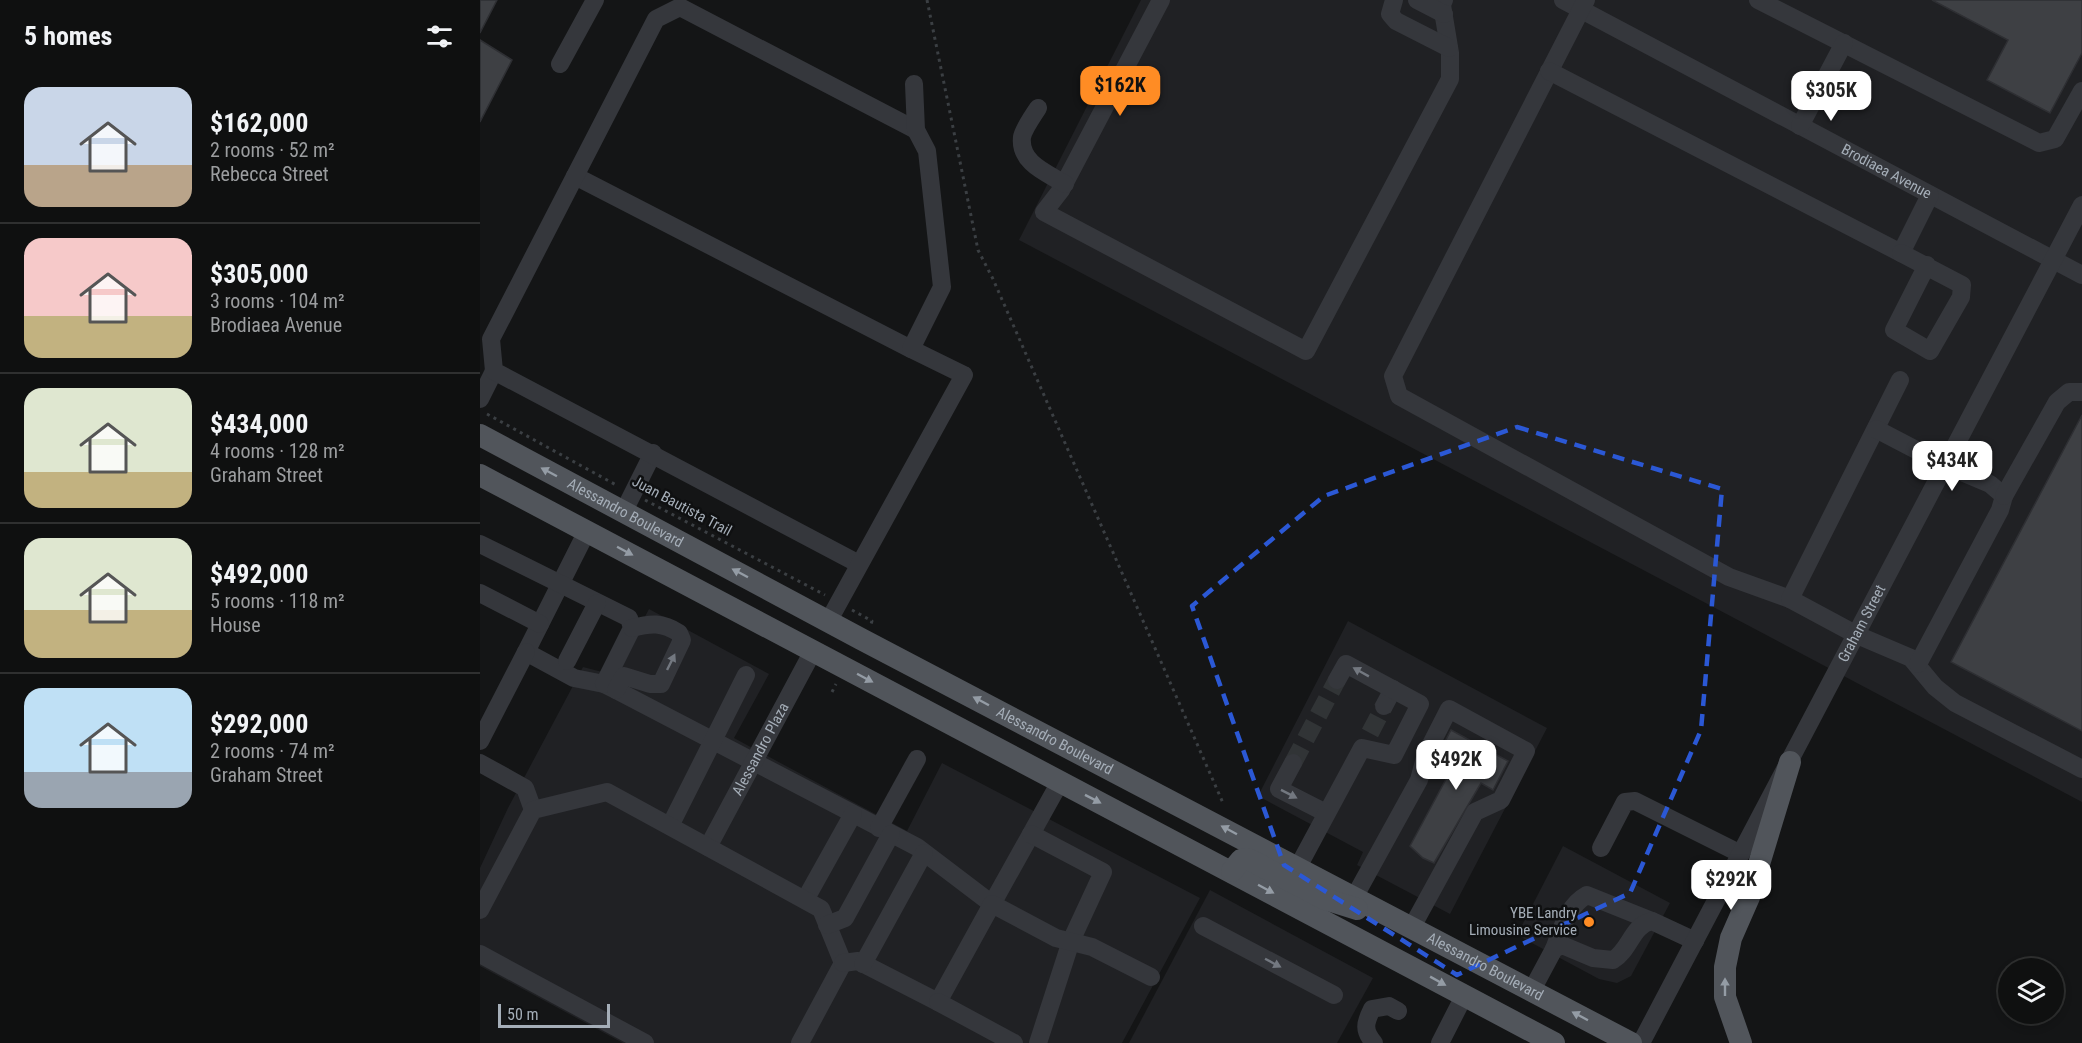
<!DOCTYPE html>
<meta charset="utf-8">
<style>
:root{--surface:#0f1010;--page:#1d1e1e;--text:#f1f3f6;--muted:#9b9d9f;--line:#2f3030;--accent:#ff8c24}
body{margin:0;font-family:"Roboto Condensed",sans-serif;background:var(--page);color:var(--text);height:100vh;display:flex;flex-direction:column;font-size:22px;white-space:nowrap}
*{box-sizing:border-box;margin:0}
p{font-size:20px;color:var(--muted)}
.icon{flex:none;width:33px;height:33px;fill:none;stroke:currentColor;stroke-width:2;stroke-linecap:round;stroke-linejoin:round}
.map{position:relative;flex:1;overflow:hidden}
.details{display:flex;flex-direction:column;background:var(--surface);width:480px}
.details>*{flex:none}
.tools{position:absolute;left:1518px;top:958px;display:grid;gap:12px}
.tools a{display:grid;place-items:center;width:66px;height:66px;border-radius:50%;background:var(--surface);box-shadow:0 3px 9px #0003,0 0 0 2px var(--line);font-size:30px}
.scale{position:absolute;left:18px;bottom:15px;width:112px;box-sizing:border-box;padding-left:6px;border:3px solid #a5aeb8;border-top:0;font-size:16px;line-height:21px;white-space:nowrap;color:#a5aeb8;-webkit-text-stroke:4px #0f1011;paint-order:stroke}
.price{position:absolute;translate:-50% -51px;padding:0 14px;border-radius:12px;background:#fff;color:#222;font-size:20px;line-height:39px;filter:drop-shadow(0 2px 3px #0008)}
.price::after{content:'';position:absolute;left:50%;top:36px;width:18px;height:14px;margin-left:-9px;background:inherit;clip-path:polygon(0 0,100% 0,50% 100%)}
.price.selected{background:var(--accent);color:#111}
ul{padding:0;list-style:none}
li{display:flex;align-items:center;gap:18px;height:150px;padding:0 24px}
li+li{border-top:2px solid var(--line)}
li span{display:grid;place-items:center;flex:none;width:168px;height:120px;border-radius:18px;color:#555}
li>.icon{margin-inline-start:auto}
span .icon{width:72px;height:72px;fill:#fffc;stroke-width:1}
li b{font-size:26px}
h2{display:flex;justify-content:space-between;align-items:center;height:72px;padding:0 24px;font-size:26px}
main{display:flex;flex:1;min-height:0}
.map>svg:first-child{display:block}
.built{fill:#202124}
.building{fill:#3e4044;stroke:#2e2f33;stroke-width:1.5}
.lines{fill:none;stroke-linecap:round;stroke-linejoin:round}
.minor-tunnel{stroke:#313436;stroke-width:18;stroke-dasharray:18 9;stroke-linecap:butt}
.path{stroke:#3b3f43;stroke-width:3;stroke-dasharray:3 4.5;stroke-linecap:butt}
.minor{stroke:#35373c;stroke-width:18}
.major{stroke:#51555b;stroke-width:22}
.oneway{fill:#949ca5}
.oneway2{fill:#737880}
.marked{fill:none;stroke:#2b58d5;stroke-width:4.5;stroke-dasharray:12 8;stroke-linejoin:round}
.poi-dot{fill:#ff8c24;stroke:#0f1011;stroke-width:2}
.labels{text-anchor:middle;stroke-width:5;stroke-linejoin:round;paint-order:stroke}
.street-label{font-size:15px;fill:#a5aeb8;stroke:#0f1011}
.poi-label{font-size:15px;fill:#a5aeb8;stroke:#0f1011;text-anchor:end}
</style>
<main>
<section class="details">
<h2>5 homes<svg class="icon" aria-label="filters" viewBox="0 0 24 24"><path d="M4 7h16M4 17h16"/><circle cx="9" cy="7" r="2"/><circle cx="15" cy="17" r="2"/></svg></h2>
<ul>
<li><span style="background:linear-gradient(#c9d6e8 65%,#b9a48a 0)"><svg class="icon" aria-label="home" viewBox="0 0 24 24"><path d="M3 11l9-7 9 7M6 9v11h12V9"/></svg></span><div><b>$162,000</b><p>2 rooms · 52 m²</p><p>Rebecca Street</p></div></li>
<li><span style="background:linear-gradient(#f6c9c9 65%,#c2b280 0)"><svg class="icon" aria-label="home" viewBox="0 0 24 24"><path d="M3 11l9-7 9 7M6 9v11h12V9"/></svg></span><div><b>$305,000</b><p>3 rooms · 104 m²</p><p>Brodiaea Avenue</p></div></li>
<li><span style="background:linear-gradient(#dfe7d0 70%,#c2b280 0)"><svg class="icon" aria-label="home" viewBox="0 0 24 24"><path d="M3 11l9-7 9 7M6 9v11h12V9"/></svg></span><div><b>$434,000</b><p>4 rooms · 128 m²</p><p>Graham Street</p></div></li>
<li><span style="background:linear-gradient(#dfe7d0 60%,#c2b280 0)"><svg class="icon" aria-label="home" viewBox="0 0 24 24"><path d="M3 11l9-7 9 7M6 9v11h12V9"/></svg></span><div><b>$492,000</b><p>5 rooms · 118 m²</p><p>House</p></div></li>
<li><span style="background:linear-gradient(#bfe0f5 70%,#9aa5b1 0)"><svg class="icon" aria-label="home" viewBox="0 0 24 24"><path d="M3 11l9-7 9 7M6 9v11h12V9"/></svg></span><div><b>$292,000</b><p>2 rooms · 74 m²</p><p>Graham Street</p></div></li>
</ul>
</section>
<div class="map">
<svg width="1602" height="1043" viewBox="0 0 1602 1043">
<rect width="100%" height="100%" fill="#141516"/>
<g class="built">
<path d="M661,0H1602V802L539,240Z"/>
<path d="M169,609L289,674L254,738L427,831L462,763L720,898L642,1043H143L0,966V868L28,808L103,667L134,675Z"/>
<path d="M868,621L1067,728L970,914L877,865L883,852L778,796Z"/>
<path d="M1083,846L1190,903L1151,976L1137,983L1119,979L1037,935Z"/>
<path d="M730,890L893,978L857,1043H649Z"/>
</g>
<g class="building">
<path d="M0,0H17L0,33Z"/>
<path d="M1452,0H1602V53L1570,113L1507,80L1528,40Z"/>
<path d="M0,40L32,60L0,122Z"/>
<path d="M1602,415V731L1471,662Z"/>
<path d="M971,730L1028,761L1013,790L1001,783L954,863L943,858L930,846L972,768L956,759Z"/>
</g>
<g class="lines">
<g class="minor-tunnel">
<path d="M890,733L904,706"/>
<path d="M813,763L857,680"/>
</g>
<g class="path">
<path d="M447,0L498,250L513,279L743,803"/>
<path d="M7,414L138,486"/>
<path d="M165,500L345,595"/>
<path d="M372,610L392,621L391,624"/>
<path d="M352,692L356,684"/>
</g>
<g class="minor">
<path d="M681,0L581,190L564,212L826,351L970,79V53L962,5L964,0"/>
<path d="M914,0L910,14L916,21L969,48"/>
<path d="M937,0L964,14"/>
<path id="s1" d="M1083,0L1602,275"/>
<path d="M1106,0L913,376L919,396L1249,577L1310,599"/>
<path d="M1278,0L1559,143L1575,139L1602,91"/>
<path d="M80,64L115,0"/>
<path d="M1069,71L1421,253L1450,195"/>
<path d="M558,108C553,116 544,128 542,137C539,163 567,173 585,184"/>
<path d="M1320,126L1364,43"/>
<path d="M95,176L431,349"/>
<path d="M1421,253L1482,285L1481,297L1450,351L1414,330L1447,265"/>
<path d="M1420,380L1310,599L1377,635L1431,658L1455,687L1475,703L1602,769"/>
<path d="M0,399L14,371"/>
<path d="M1396,429L1465,465L1510,484L1524,496L1520,510L1438,664"/>
<path d="M1524,496L1577,402L1589,392H1602"/>
<path d="M144,511L173,453"/>
<path d="M107,531L46,652L94,678L124,684L136,690L437,847L512,904L580,782"/>
<path d="M0,544L149,618L152,628L124,684"/>
<path d="M379,564L14,371L11,339L176,19L200,7L436,130"/>
<path d="M0,593L60,624"/>
<path d="M348,622L484,375L431,349L462,287L447,151L436,130L434,84"/>
<path d="M87,661L117,603"/>
<path d="M136,690L144,676L170,684H181L202,640L199,633C182,622 171,623 152,628"/>
<path d="M904,706L913,689"/>
<path d="M0,741L46,652"/>
<path d="M0,763L45,788L53,810"/>
<path d="M813,763L799,789L846,813"/>
<path d="M190,826L266,675"/>
<path d="M399,828L437,759"/>
<path d="M551,834L623,872L591,941L558,1043"/>
<path id="s2" d="M228,847L333,651"/>
<path d="M1121,848L1145,802L1155,801L1261,854"/>
<path d="M818,867L882,748L914,755L940,704L866,664L857,680"/>
<path d="M875,896L939,780L946,754L969,709L1046,751L1021,800L995,812L932,927"/>
<path d="M325,900L373,814"/>
<path d="M0,910L53,810L127,792L341,909L363,963L320,1043"/>
<path d="M347,925L365,918L411,834"/>
<path d="M723,926L854,995"/>
<path d="M1074,949C1082,929 1087,906 1107,895L1172,921"/>
<path d="M0,954L165,1043"/>
<path d="M363,963L378,961L458,1002L512,904L576,938L612,947L671,977"/>
<path d="M383,964L444,853"/>
<path d="M1052,990L1074,949L1082,945L1113,958L1133,960C1150,950 1152,925 1172,921L1215,941"/>
<path d="M458,1002L534,1043"/>
<path d="M894,1043C883,1030 885,1023 892,1009L909,1006L918,1011"/>
<path d="M960,1043L984,996"/>
<path id="s3" d="M1161,1043L1602,205"/>
</g>
<g class="major">
<path id="s4" d="M0,435L381,639L1151,1043"/>
<path d="M0,475L1074,1043"/>
<path d="M752,871L761,860L768,859L845,899L877,909"/>
<path d="M1261,1043L1245,997V967L1251,938L1269,897L1310,762"/>
</g>
</g>
<defs><path id="oneway-solid" d="M-6-.8H1V-3.2L6.5 0L1 3.2V.8H-6Z" transform="scale(1.5)"/></defs>
<g class="oneway">
<use href="#oneway-solid" transform="translate(69 472) rotate(-152)"/>
<use href="#oneway-solid" transform="translate(145 551) rotate(28)"/>
<use href="#oneway-solid" transform="translate(260 573) rotate(-152)"/>
<use href="#oneway-solid" transform="translate(385 678) rotate(28)"/>
<use href="#oneway-solid" transform="translate(501 701) rotate(-152)"/>
<use href="#oneway-solid" transform="translate(613 799) rotate(27)"/>
<use href="#oneway-solid" transform="translate(749 830) rotate(-152)"/>
<use href="#oneway-solid" transform="translate(786 889) rotate(28)"/>
<use href="#oneway-solid" transform="translate(958 981) rotate(29)"/>
<use href="#oneway-solid" transform="translate(1245 987) rotate(-90)"/>
<use href="#oneway-solid" transform="translate(1100 1016) rotate(-152)"/>
</g>
<g class="oneway2">
<use href="#oneway-solid" transform="translate(191 662) rotate(-64)"/>
<use href="#oneway-solid" transform="translate(881 672) rotate(-151)"/>
<use href="#oneway-solid" transform="translate(809 794) rotate(27)"/>
<use href="#oneway-solid" transform="translate(793 963) rotate(28)"/>
</g>
<path class="marked" d="M1037,427L1242,489L1221,730L1150,893L977,975L804,865L712,606L844,496Z"/>
<circle class="poi-dot" cx="1109" cy="922" r="6"/>
<g class="labels">
<g class="street-label">
<text dy="5" stroke="none"><textPath href="#s1" startOffset="366">Brodiaea Avenue</textPath></text>
<text transform="translate(202 506) rotate(28)" y="5">Juan Bautista Trail</text>
<text dy="5" stroke="none"><textPath href="#s4" startOffset="165">Alessandro Boulevard</textPath></text>
<text dy="5" stroke="none"><textPath href="#s3" startOffset="474">Graham Street</textPath></text>
<text dy="5" stroke="none"><textPath href="#s4" startOffset="651">Alessandro Boulevard</textPath></text>
<text dy="5" stroke="none"><textPath href="#s2" startOffset="111">Alessandro Plaza</textPath></text>
<text dy="5" stroke="none"><textPath href="#s4" startOffset="1137">Alessandro Boulevard</textPath></text>
</g>
<g class="poi-label">
<text x="1097" y="918">YBE Landry<tspan x="1097" dy="17">Limousine Service</tspan></text>
</g>
</g>
</svg>
<div class="tools">
<a><svg class="icon" aria-label="layers" viewBox="0 0 24 24"><path d="M12 4l9 5-9 5-9-5zM3 14l9 5 9-5"/></svg></a>
</div>
<div class="scale">50 m</div>
<b class="price selected" style="left:640px;top:117px">$162K</b>
<b class="price" style="left:1351px;top:122px">$305K</b>
<b class="price" style="left:1472px;top:492px">$434K</b>
<b class="price" style="left:976px;top:791px">$492K</b>
<b class="price" style="left:1251px;top:911px">$292K</b>
</div>
</main>
